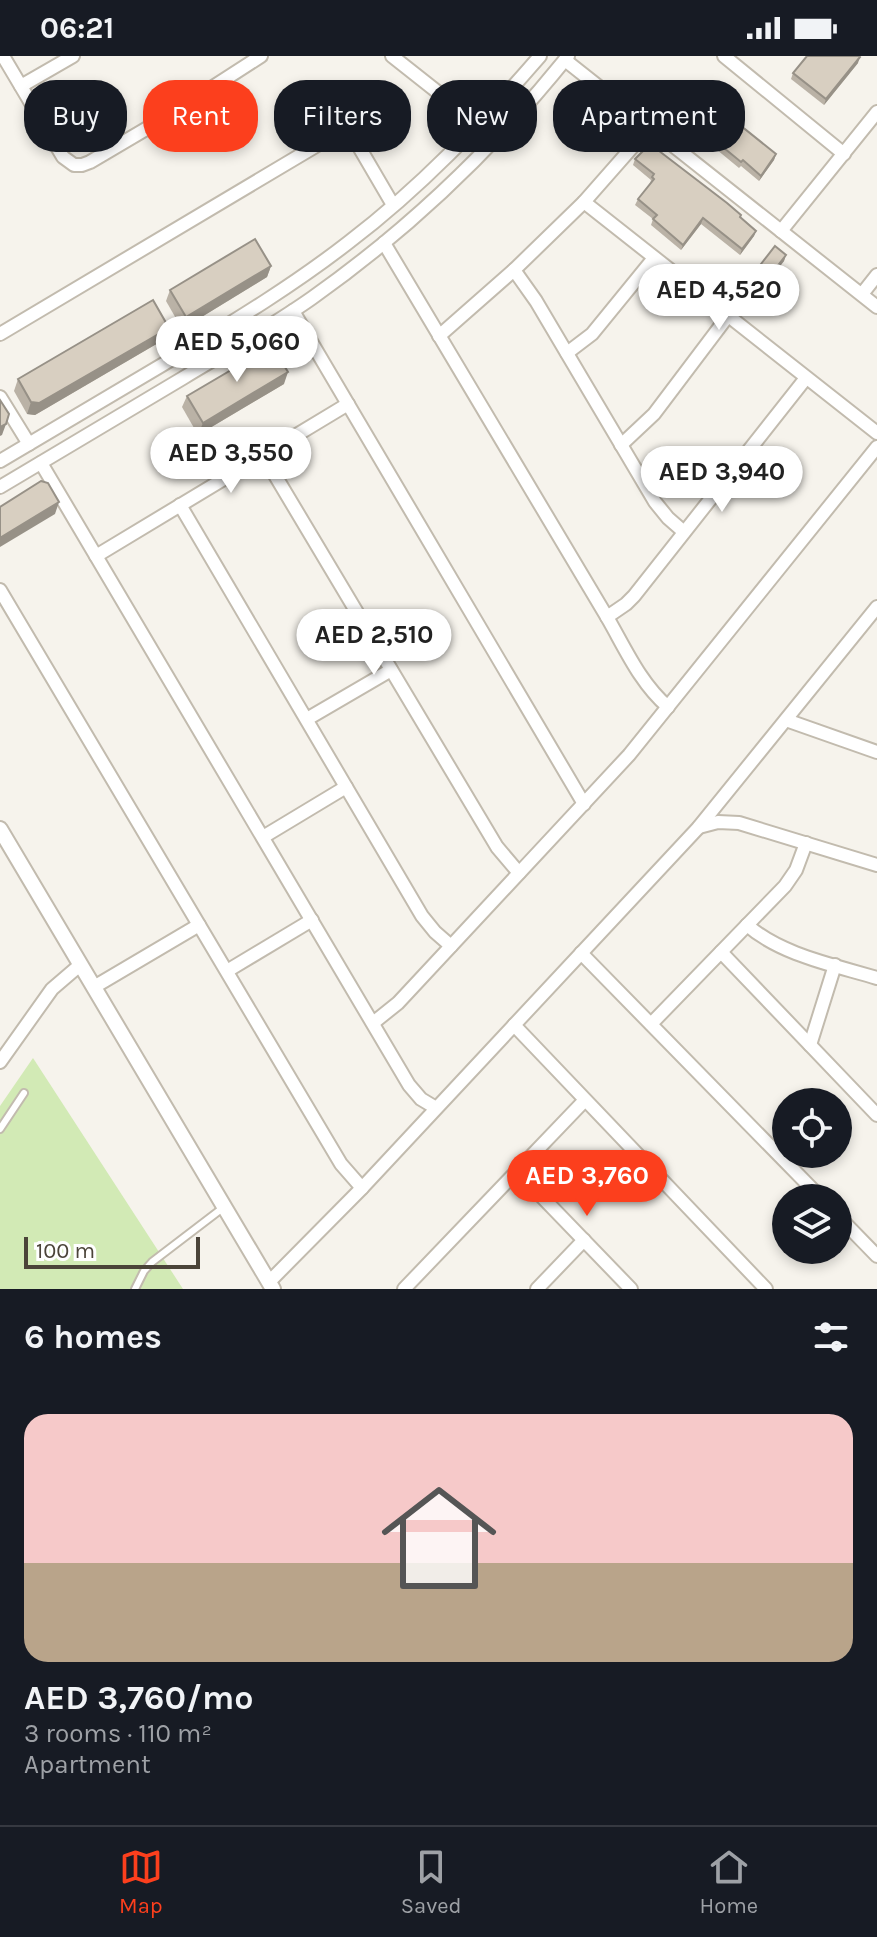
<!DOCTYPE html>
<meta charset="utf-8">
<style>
:root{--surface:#171b24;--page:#20242c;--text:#f1f3f6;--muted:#9ea1a6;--line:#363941;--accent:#fc3f1d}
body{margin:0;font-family:Karla,sans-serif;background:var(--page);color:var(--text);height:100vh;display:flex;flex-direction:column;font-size:30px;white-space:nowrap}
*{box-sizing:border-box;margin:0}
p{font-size:26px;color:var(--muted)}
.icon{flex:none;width:44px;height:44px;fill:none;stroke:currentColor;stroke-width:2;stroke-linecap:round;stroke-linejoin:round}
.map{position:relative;height:1233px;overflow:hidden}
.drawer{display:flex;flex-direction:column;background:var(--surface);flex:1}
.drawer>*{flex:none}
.banner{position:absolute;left:24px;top:24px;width:830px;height:72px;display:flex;gap:16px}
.controls{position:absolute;left:772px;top:1032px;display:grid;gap:16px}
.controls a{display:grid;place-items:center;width:80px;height:80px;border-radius:50%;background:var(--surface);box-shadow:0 4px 12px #0003;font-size:40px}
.scale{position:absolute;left:24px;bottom:20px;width:176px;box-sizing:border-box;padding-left:8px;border:4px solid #4b4439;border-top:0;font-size:22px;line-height:28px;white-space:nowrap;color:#4b4439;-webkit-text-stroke:6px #fff;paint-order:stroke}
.price{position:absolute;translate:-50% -68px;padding:0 18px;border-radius:28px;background:#fff;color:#222;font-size:26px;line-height:52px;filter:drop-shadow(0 2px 4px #0008)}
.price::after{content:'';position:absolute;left:50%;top:48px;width:24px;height:18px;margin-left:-12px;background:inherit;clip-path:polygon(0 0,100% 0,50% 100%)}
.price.selected{background:var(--accent);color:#fff}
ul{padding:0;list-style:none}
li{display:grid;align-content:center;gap:16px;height:424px;padding:0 24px}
li span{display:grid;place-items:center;height:248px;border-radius:24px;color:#555}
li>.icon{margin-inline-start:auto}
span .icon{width:144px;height:144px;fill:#fffc;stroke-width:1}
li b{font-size:34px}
h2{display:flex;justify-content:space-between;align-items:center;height:96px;padding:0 24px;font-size:34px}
.tag{padding:0 28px;border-radius:32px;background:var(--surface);box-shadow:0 4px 12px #0003;font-size:28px;line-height:72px}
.tag.selected{background:var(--accent);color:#fff}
.status{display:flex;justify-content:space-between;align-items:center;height:56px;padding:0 40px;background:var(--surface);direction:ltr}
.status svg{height:22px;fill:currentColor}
.tab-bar{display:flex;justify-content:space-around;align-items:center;height:112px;border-top:2px solid var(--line);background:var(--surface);font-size:22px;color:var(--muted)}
.tab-bar a{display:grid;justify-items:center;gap:4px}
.tab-bar .selected{color:var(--accent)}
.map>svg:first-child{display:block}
.green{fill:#d2eab5}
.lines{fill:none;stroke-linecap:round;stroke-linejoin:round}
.service-casing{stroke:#c2bbae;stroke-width:10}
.minor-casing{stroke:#c2bbae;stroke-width:16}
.tertiary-casing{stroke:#c2bbae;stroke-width:18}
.service{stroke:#fff;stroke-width:6}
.minor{stroke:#fff;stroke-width:12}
.tertiary{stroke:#fff;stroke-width:14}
.wall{fill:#bab2a6}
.shaded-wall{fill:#979187}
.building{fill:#d8cfc1;stroke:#979187;stroke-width:2}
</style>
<div class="status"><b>06:21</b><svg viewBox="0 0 49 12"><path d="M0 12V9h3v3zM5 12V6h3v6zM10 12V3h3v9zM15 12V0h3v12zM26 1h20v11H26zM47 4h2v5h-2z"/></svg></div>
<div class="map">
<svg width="877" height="1233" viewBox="0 0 877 1233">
<rect width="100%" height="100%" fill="#f6f3ec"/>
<path class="green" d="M33,1002L183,1233H0V1050Z"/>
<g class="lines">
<defs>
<g id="service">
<path d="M0,1073L24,1037"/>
<path d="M135,1233L144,1215L152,1206L224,1151"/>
</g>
<g id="minor">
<path d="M3,0L63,101L74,109H82L90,106L168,60L261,0"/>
<path d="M392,0L478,68"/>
<path d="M724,0L844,98"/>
<path d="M565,4L877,251"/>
<path d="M21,30L73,0"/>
<path d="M584,146L877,377"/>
<path d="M781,175L877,56"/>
<path d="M384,187L607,561C625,592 640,627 668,651"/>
<path d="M514,214L536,245L655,446L668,462L684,476"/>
<path d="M862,238L877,219"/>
<path d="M293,255L584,748"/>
<path d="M0,278L336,78H346L355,84L393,149"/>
<path d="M439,280L514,214L584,146L650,71"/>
<path d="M567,297L592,278L654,202"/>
<path d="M0,341L29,388"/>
<path d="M621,389L654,358L728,260"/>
<path d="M263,399L497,791L519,817"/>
<path d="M0,405C54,373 108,341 162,309C226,270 290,232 349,186C420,132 482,67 540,0"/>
<path d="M41,407L409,1029L421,1043L436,1052"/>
<path d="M0,431C61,395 122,358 183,322C226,296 271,271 312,242C408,174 495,91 568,0"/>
<path d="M180,449L422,860L435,876L451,890"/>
<path d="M96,500L348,348"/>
<path d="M0,534L341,1108L362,1132"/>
<path d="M607,561L626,548L634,540L806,322"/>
<path d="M307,663L391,614"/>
<path d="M786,664L877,696"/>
<path d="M699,771L718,766L739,767L877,809"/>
<path d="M263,781L346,731"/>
<path d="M747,869C781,899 834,909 877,922"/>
<path d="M721,896L877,1059"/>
<path d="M581,897L821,1142"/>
<path d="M227,915L312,864"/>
<path d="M94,931L199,869"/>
<path d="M373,967L398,947L629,699L877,391"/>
<path d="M651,968L785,830L796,814L806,787"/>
<path d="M514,969L766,1233"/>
<path d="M810,989L835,909"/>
<path d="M0,1006L52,933L80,909"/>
<path d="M517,1115L631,1233"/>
<path d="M838,1160L877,1200"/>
<path d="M269,1226L362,1132L698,772L877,551"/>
<path d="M404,1233L585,1044"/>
<path d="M537,1233L584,1184"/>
</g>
<path id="tertiary" d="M0,773L273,1233"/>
</defs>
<use href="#service" class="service-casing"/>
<use href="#minor" class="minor-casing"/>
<use href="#tertiary" class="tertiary-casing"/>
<use href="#service" class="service"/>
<use href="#minor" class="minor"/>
<use href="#tertiary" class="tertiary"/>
</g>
<g class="wall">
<path d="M858,7L824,49L791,23L793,17Z"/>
<path d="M696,52L776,98L774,104L759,125L741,110L739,112L688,70L690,64L695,58L694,57Z"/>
<path d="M635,103L740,161L756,175L754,180L740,199L701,168L681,194L651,169L653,163L635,149L638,143L650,128L651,124L633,109Z"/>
<path d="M786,199L784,205L770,223L758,214L761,208Z"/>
<path d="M271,210L267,221L182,273L166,245L170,234Z"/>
<path d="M169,272L165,283L35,359L27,358L14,335L18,323Z"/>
<path d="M284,328L198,379L182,351L187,340Z"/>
</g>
<g class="shaded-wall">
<path d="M860,1L858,7L824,49L826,43Z"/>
<path d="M776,98L774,104L759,125L761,120Z"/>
<path d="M703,162L701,168L681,194L683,189Z"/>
<path d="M756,175L754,180L740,199L742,193Z"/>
<path d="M786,199L784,205L770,223L772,217Z"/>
<path d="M271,210L267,221L182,273L186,261Z"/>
<path d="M169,272L165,283L35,359L27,358L31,346Z"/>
<path d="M288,316L284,328L198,379L203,367Z"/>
<path d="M6,368L2,379L0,380V371Z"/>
<path d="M59,446L55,458L0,491V482Z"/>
</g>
<g class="building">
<path d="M807,0H859L860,1L826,43L793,17Z"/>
<path d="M705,41L776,98L761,120L743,104L741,106L690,64L698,54L696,52Z"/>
<path d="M650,88L727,147L741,159L740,161L756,175L742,193L703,162L683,189L653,163L657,159L638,143L654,123L652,121L654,118L635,103Z"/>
<path d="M255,183L271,210L186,261L170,234Z"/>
<path d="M775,190L786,199L772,217L761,208Z"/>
<path d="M153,244L169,272L39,347L31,346L18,323Z"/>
<path d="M272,290L288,316L203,367L187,340Z"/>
<path d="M0,344L9,358L6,368L0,371Z"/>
<path d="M41,425L48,427L59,446L0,482V451Z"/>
</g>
</svg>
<div class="controls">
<a><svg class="icon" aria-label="locate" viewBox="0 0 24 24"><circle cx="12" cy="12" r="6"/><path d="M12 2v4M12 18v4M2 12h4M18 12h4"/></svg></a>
<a><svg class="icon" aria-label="layers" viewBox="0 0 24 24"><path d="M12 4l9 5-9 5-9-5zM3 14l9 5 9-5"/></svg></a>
</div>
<div class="scale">100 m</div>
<b class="price" style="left:719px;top:276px">AED 4,520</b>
<b class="price" style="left:237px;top:328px">AED 5,060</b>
<b class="price" style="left:231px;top:439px">AED 3,550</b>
<b class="price" style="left:722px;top:458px">AED 3,940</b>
<b class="price" style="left:374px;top:621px">AED 2,510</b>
<b class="price selected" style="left:587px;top:1162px">AED 3,760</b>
<div class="banner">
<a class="tag">Buy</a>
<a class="tag selected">Rent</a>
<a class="tag">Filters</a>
<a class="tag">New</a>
<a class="tag">Apartment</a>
</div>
</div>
<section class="drawer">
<h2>6 homes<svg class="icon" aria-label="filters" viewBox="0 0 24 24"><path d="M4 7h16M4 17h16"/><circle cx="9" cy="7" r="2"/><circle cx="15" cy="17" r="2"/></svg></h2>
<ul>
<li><span style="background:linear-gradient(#f6c9c9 60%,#b9a48a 0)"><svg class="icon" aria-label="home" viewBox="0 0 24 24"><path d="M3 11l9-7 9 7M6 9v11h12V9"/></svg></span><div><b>AED 3,760/mo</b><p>3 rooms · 110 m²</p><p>Apartment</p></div></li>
</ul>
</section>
<nav class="tab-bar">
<a class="selected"><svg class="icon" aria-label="map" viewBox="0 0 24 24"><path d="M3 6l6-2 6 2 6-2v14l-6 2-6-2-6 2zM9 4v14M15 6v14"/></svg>Map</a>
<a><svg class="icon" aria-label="saved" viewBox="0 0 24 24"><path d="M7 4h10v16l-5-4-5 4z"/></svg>Saved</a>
<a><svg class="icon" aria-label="home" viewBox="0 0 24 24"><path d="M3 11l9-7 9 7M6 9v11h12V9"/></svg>Home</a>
</nav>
